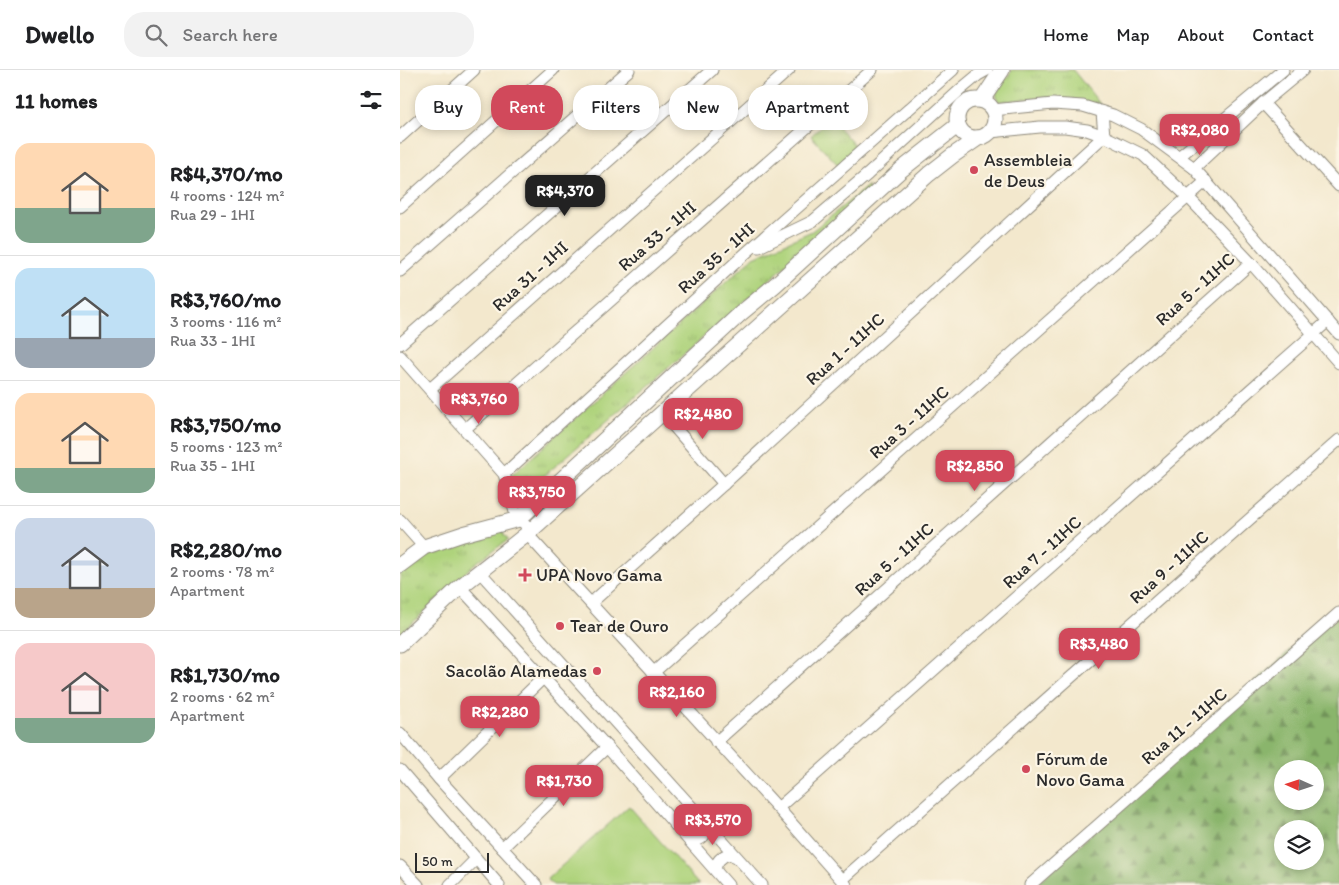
<!DOCTYPE html>
<meta charset="utf-8">
<style>
:root{--surface:#fff;--page:#f2f2f2;--text:#202124;--muted:#757577;--line:#e0e0e0;--accent:#d1495b}
body{margin:0;font-family:Itim,sans-serif;background:var(--page);color:var(--text);height:100vh;display:flex;flex-direction:column;font-size:19px;white-space:nowrap}
*{box-sizing:border-box;margin:0}
p{font-size:16px;color:var(--muted)}
.icon{flex:none;width:28px;height:28px;fill:none;stroke:currentColor;stroke-width:2;stroke-linecap:round;stroke-linejoin:round}
.map{position:relative;flex:1;overflow:hidden}
.sheet{display:flex;flex-direction:column;background:var(--surface);width:400px}
.sheet>*{flex:none}
.guide{position:absolute;left:15px;top:15px;width:475px;height:45px;display:flex;gap:10px}
.needle{width:32px;rotate:273deg}
.tools{position:absolute;left:874px;top:690px;display:grid;gap:10px}
.tools a{display:grid;place-items:center;width:50px;height:50px;border-radius:50%;background:var(--surface);box-shadow:0 2px 8px #0003;font-size:25px}
.scale{position:absolute;left:15px;bottom:12px;width:74px;box-sizing:border-box;padding-left:5px;border:2px solid #2b2b2b;border-top:0;font-size:14px;line-height:18px;white-space:nowrap;color:#2b2b2b;-webkit-text-stroke:4px #fcf5e5;paint-order:stroke}
.price{position:absolute;translate:-50% -42px;padding:0 11px;border-radius:10px;background:var(--accent);color:#fff;font-size:16px;line-height:32px;filter:drop-shadow(0 1px 2px #0008)}
.price::after{content:'';position:absolute;left:50%;top:30px;width:15px;height:11px;margin-left:-8px;background:inherit;clip-path:polygon(0 0,100% 0,50% 100%)}
.price.current{background:#222;color:#fff}
ul{padding:0;list-style:none}
li{display:flex;align-items:center;gap:15px;height:125px;padding:0 15px}
li+li{border-top:1px solid var(--line)}
li span{display:grid;place-items:center;flex:none;width:140px;height:100px;border-radius:15px;color:#555}
li>.icon{margin-inline-start:auto}
span .icon{width:60px;height:60px;fill:#fffc;stroke-width:1}
li b{font-size:21px}
h2{display:flex;justify-content:space-between;align-items:center;height:60px;padding:0 15px;font-size:21px}
.pill{padding:0 18px;border-radius:20px;background:var(--surface);box-shadow:0 2px 8px #0003;font-size:18px;line-height:45px}
.pill.current{background:var(--accent);color:#fff}
header{display:flex;align-items:center;gap:30px;box-sizing:border-box;height:70px;padding:0 25px;background:var(--surface);border-bottom:1px solid var(--line)}
header strong{font-size:24px}
nav{display:flex;gap:28px;margin-inline-start:auto;font-size:18px}
.search{width:350px;height:45px;background:var(--page);display:flex;align-items:center;gap:12px;box-sizing:border-box;padding:0 18px;border-radius:20px;color:var(--muted);font-size:19px}
main{display:flex;flex:1;min-height:0}
.map>svg:first-child{display:block}
.forest{fill:url(#forest-firs);stroke:#5a704c;fill-rule:evenodd}
.park{fill:url(#park-tufts);stroke:#6c7f54}
.pitch{fill:#aed37c;stroke:#6c7f54}
.lines{fill:none;stroke-linecap:round;stroke-linejoin:round}
.street-casing{stroke:#8f8a7c;stroke-width:13}
.secondary-casing{stroke:#8f8a7c;stroke-width:17}
.street{stroke:#fff;stroke-width:11}
.secondary{stroke:#fff;stroke-width:15}
.poi-dot{fill:#d1495b;stroke:#fcf5e5;stroke-width:2}
.labels{text-anchor:middle;stroke-width:4.5;stroke-linejoin:round;paint-order:stroke}
.poi-label{font-size:18px;fill:#2b2b2b;stroke:#fcf5e5;text-anchor:start}
.street-label{font-size:18px;fill:#2b2b2b;stroke:#fcf5e5}
</style>
<header>
<strong>Dwello</strong>
<div class="search"><svg class="icon" aria-label="search" viewBox="0 0 24 24"><circle cx="10" cy="10" r="6"/><path d="M15 15l6 6"/></svg>Search here</div>
<nav><a>Home</a><a>Map</a><a>About</a><a>Contact</a></nav>
</header>
<main>
<section class="sheet">
<h2>11 homes<svg class="icon" aria-label="filters" viewBox="0 0 24 24"><path d="M4 7h16M4 17h16"/><circle cx="9" cy="7" r="2"/><circle cx="15" cy="17" r="2"/></svg></h2>
<ul>
<li><span style="background:linear-gradient(#ffd9b3 65%,#7fa58c 0)"><svg class="icon" aria-label="home" viewBox="0 0 24 24"><path d="M3 11l9-7 9 7M6 9v11h12V9"/></svg></span><div><b>R$4,370/mo</b><p>4 rooms · 124 m²</p><p>Rua 29 - 1HI</p></div></li>
<li><span style="background:linear-gradient(#bfe0f5 70%,#9aa5b1 0)"><svg class="icon" aria-label="home" viewBox="0 0 24 24"><path d="M3 11l9-7 9 7M6 9v11h12V9"/></svg></span><div><b>R$3,760/mo</b><p>3 rooms · 116 m²</p><p>Rua 33 - 1HI</p></div></li>
<li><span style="background:linear-gradient(#ffd9b3 75%,#7fa58c 0)"><svg class="icon" aria-label="home" viewBox="0 0 24 24"><path d="M3 11l9-7 9 7M6 9v11h12V9"/></svg></span><div><b>R$3,750/mo</b><p>5 rooms · 123 m²</p><p>Rua 35 - 1HI</p></div></li>
<li><span style="background:linear-gradient(#c9d6e8 70%,#b9a48a 0)"><svg class="icon" aria-label="home" viewBox="0 0 24 24"><path d="M3 11l9-7 9 7M6 9v11h12V9"/></svg></span><div><b>R$2,280/mo</b><p>2 rooms · 78 m²</p><p>Apartment</p></div></li>
<li><span style="background:linear-gradient(#f6c9c9 75%,#7fa58c 0)"><svg class="icon" aria-label="home" viewBox="0 0 24 24"><path d="M3 11l9-7 9 7M6 9v11h12V9"/></svg></span><div><b>R$1,730/mo</b><p>2 rooms · 62 m²</p><p>Apartment</p></div></li>
</ul>
</section>
<div class="map">
<svg width="939" height="815" viewBox="0 0 939 815">
<defs>
<pattern id="forest-firs" width="22" height="20" patternUnits="userSpaceOnUse" patternTransform="scale(1.25)"><rect width="22" height="20" fill="#8ab56c"/><path d="M5 1l3.5 6h-7zM16 11l3.5 6h-7z" fill="#719359"/></pattern>
<pattern id="park-tufts" width="24" height="20" patternUnits="userSpaceOnUse" patternTransform="scale(1.25)"><rect width="24" height="20" fill="#aed37c"/><path d="M3 7l-1-3M5 7V3M7 7l1-3M15 17l-1-3M17 17v-4M19 17l1-3" fill="none" stroke="#96b56b"/></pattern>
</defs>
<rect width="100%" height="100%" fill="#fcf5e5"/>
<filter id="ink" filterUnits="userSpaceOnUse"><feTurbulence type="fractalNoise" baseFrequency=".02" numOctaves="2"/><feDisplacementMap in="SourceGraphic" scale="10" xChannelSelector="R" yChannelSelector="G"/><feConvolveMatrix kernelMatrix="1 2 1 2 8 2 1 2 1" color-interpolation-filters="sRGB"/></filter>
<filter id="wash" filterUnits="userSpaceOnUse"><feTurbulence type="fractalNoise" baseFrequency=".0096" numOctaves="4" result="noise"/><feDisplacementMap in="SourceGraphic" scale="20" xChannelSelector="R" yChannelSelector="G"/><feGaussianBlur stdDeviation="1.12" result="paint"/><feColorMatrix in="noise" values="0 0 0 0 0 0 0 0 0 0 0 0 0 0 0 0 0 1.4 0 .05"/><feComposite in="paint" operator="in"/></filter>
<g filter="url(#wash)">
<rect width="100%" height="100%" fill="#f3e8cd"/>
<path class="forest" d="M939,534V815H636ZM882,699H915V731H882ZM882,759H915V791H882Z"/>
<g class="park">
<path d="M612,0H673L701,35L673,30L644,27L598,32L596,23Z"/>
<path d="M430,48L456,77L438,95L411,66Z"/>
<path d="M468,116L469,123L121,426L111,406L354,187L412,161Z"/>
<path d="M102,459L104,465L108,470L73,495L0,565V503L24,487L65,468Z"/>
</g>
<path class="pitch" d="M229,736L299,815H153L147,809Z"/>
</g>
<g filter="url(#ink)">
<g class="lines">
<defs>
<g id="street">
<path d="M863,33L939,116"/>
<path d="M593,40L653,34L683,36L713,45L741,59L794,98L939,264"/>
<path d="M590,62L640,57H665L687,60L704,66L743,85L788,127L851,193L939,293"/>
<path d="M0,67L74,0"/>
<path d="M780,86L883,0"/>
<path d="M794,98L863,33L903,0"/>
<path d="M0,137L153,0"/>
<path d="M359,177L413,151L468,104L560,20L578,5L587,0"/>
<path d="M0,201L229,0"/>
<path d="M0,274L312,0"/>
<path d="M0,286L104,404L115,442L119,449L126,455L127,464L378,738L446,815"/>
<path d="M30,319L389,0"/>
<path d="M262,343L324,414"/>
<path d="M65,359L472,0"/>
<path d="M104,404L346,183L553,0"/>
<path d="M0,450L24,477"/>
<path d="M79,501L362,815"/>
<path d="M60,517L207,677L328,815"/>
<path d="M191,533L324,414L704,66L702,42"/>
<path d="M253,603L806,111"/>
<path d="M0,663L39,709L136,815"/>
<path d="M316,672L851,193"/>
<path d="M0,700L99,815"/>
<path d="M39,709L143,608"/>
<path d="M378,738L928,251"/>
<path d="M291,772C302,770 307,766 306,754"/>
<path d="M102,778L207,677"/>
<path d="M0,796L18,815"/>
<path d="M316,801C314,793 322,785 330,784L334,786"/>
<path d="M442,810L939,370"/>
<path d="M50,815L76,789"/>
<path d="M630,815L939,543"/>
</g>
<g id="secondary">
<circle cx="576" cy="49" r="19"/>
<path d="M582,30L602,0"/>
<path d="M0,495L24,477L63,464L119,449L340,244L375,215L501,100L558,55"/>
<path d="M0,574L60,517L127,464L529,104L552,86L578,68"/>
</g>
</defs>
<use href="#street" class="street-casing"/>
<use href="#secondary" class="secondary-casing"/>
<use href="#street" class="street"/>
<use href="#secondary" class="secondary"/>
</g>
</g>
<g class="poi-dot">
<circle cx="574" cy="100" r="5"/>
<path d="M122.5 497.5h5v5h5v5h-5v5h-5v-5h-5v-5h5z"/>
<circle cx="160" cy="556" r="5"/>
<circle cx="197" cy="601" r="5"/>
<circle cx="626" cy="699" r="5"/>
</g>
<g class="labels">
<g class="poi-label">
<text x="584" y="96">Assembleia<tspan x="584" dy="21">de Deus</tspan></text>
<text x="136" y="511">UPA Novo Gama</text>
<text x="170" y="562">Tear de Ouro</text>
<text x="187" y="607" text-anchor="end">Sacolão Alamedas</text>
<text x="636" y="695">Fórum de<tspan x="636" dy="21">Novo Gama</tspan></text>
</g>
<g class="street-label">
<text transform="translate(257 166) rotate(-41)" y="6">Rua 33 - 1HI</text>
<text transform="translate(316 188) rotate(-42)" y="6">Rua 35 - 1HI</text>
<text transform="translate(130 206) rotate(-42)" y="6">Rua 31 - 1HI</text>
<text transform="translate(795 219) rotate(-42)" y="6">Rua 5 - 11HC</text>
<text transform="translate(445 279) rotate(-42)" y="6">Rua 1 - 11HC</text>
<text transform="translate(509 352) rotate(-42)" y="6">Rua 3 - 11HC</text>
<text transform="translate(642 482) rotate(-42)" y="6">Rua 7 - 11HC</text>
<text transform="translate(494 489) rotate(-42)" y="6">Rua 5 - 11HC</text>
<text transform="translate(769 497) rotate(-42)" y="6">Rua 9 - 11HC</text>
<text transform="translate(784 656) rotate(-41)" y="6">Rua 11 - 11HC</text>
</g>
</g>
</svg>
<div class="tools">
<a><svg class="needle" viewBox="-14 -14 28 28"><path d="M0-13l5 13h-10z" fill="#e53935"/><path d="M0 13l5-13h-10z" fill="#757577"/></svg></a>
<a><svg class="icon" aria-label="layers" viewBox="0 0 24 24"><path d="M12 4l9 5-9 5-9-5zM3 14l9 5 9-5"/></svg></a>
</div>
<div class="scale">50 m</div>
<b class="price" style="left:800px;top:86px">R$2,080</b>
<b class="price current" style="left:165px;top:147px">R$4,370</b>
<b class="price" style="left:79px;top:355px">R$3,760</b>
<b class="price" style="left:303px;top:370px">R$2,480</b>
<b class="price" style="left:575px;top:422px">R$2,850</b>
<b class="price" style="left:137px;top:448px">R$3,750</b>
<b class="price" style="left:699px;top:600px">R$3,480</b>
<b class="price" style="left:277px;top:648px">R$2,160</b>
<b class="price" style="left:100px;top:668px">R$2,280</b>
<b class="price" style="left:164px;top:737px">R$1,730</b>
<b class="price" style="left:313px;top:776px">R$3,570</b>
<div class="guide">
<a class="pill">Buy</a>
<a class="pill current">Rent</a>
<a class="pill">Filters</a>
<a class="pill">New</a>
<a class="pill">Apartment</a>
</div>
</div>
</main>
